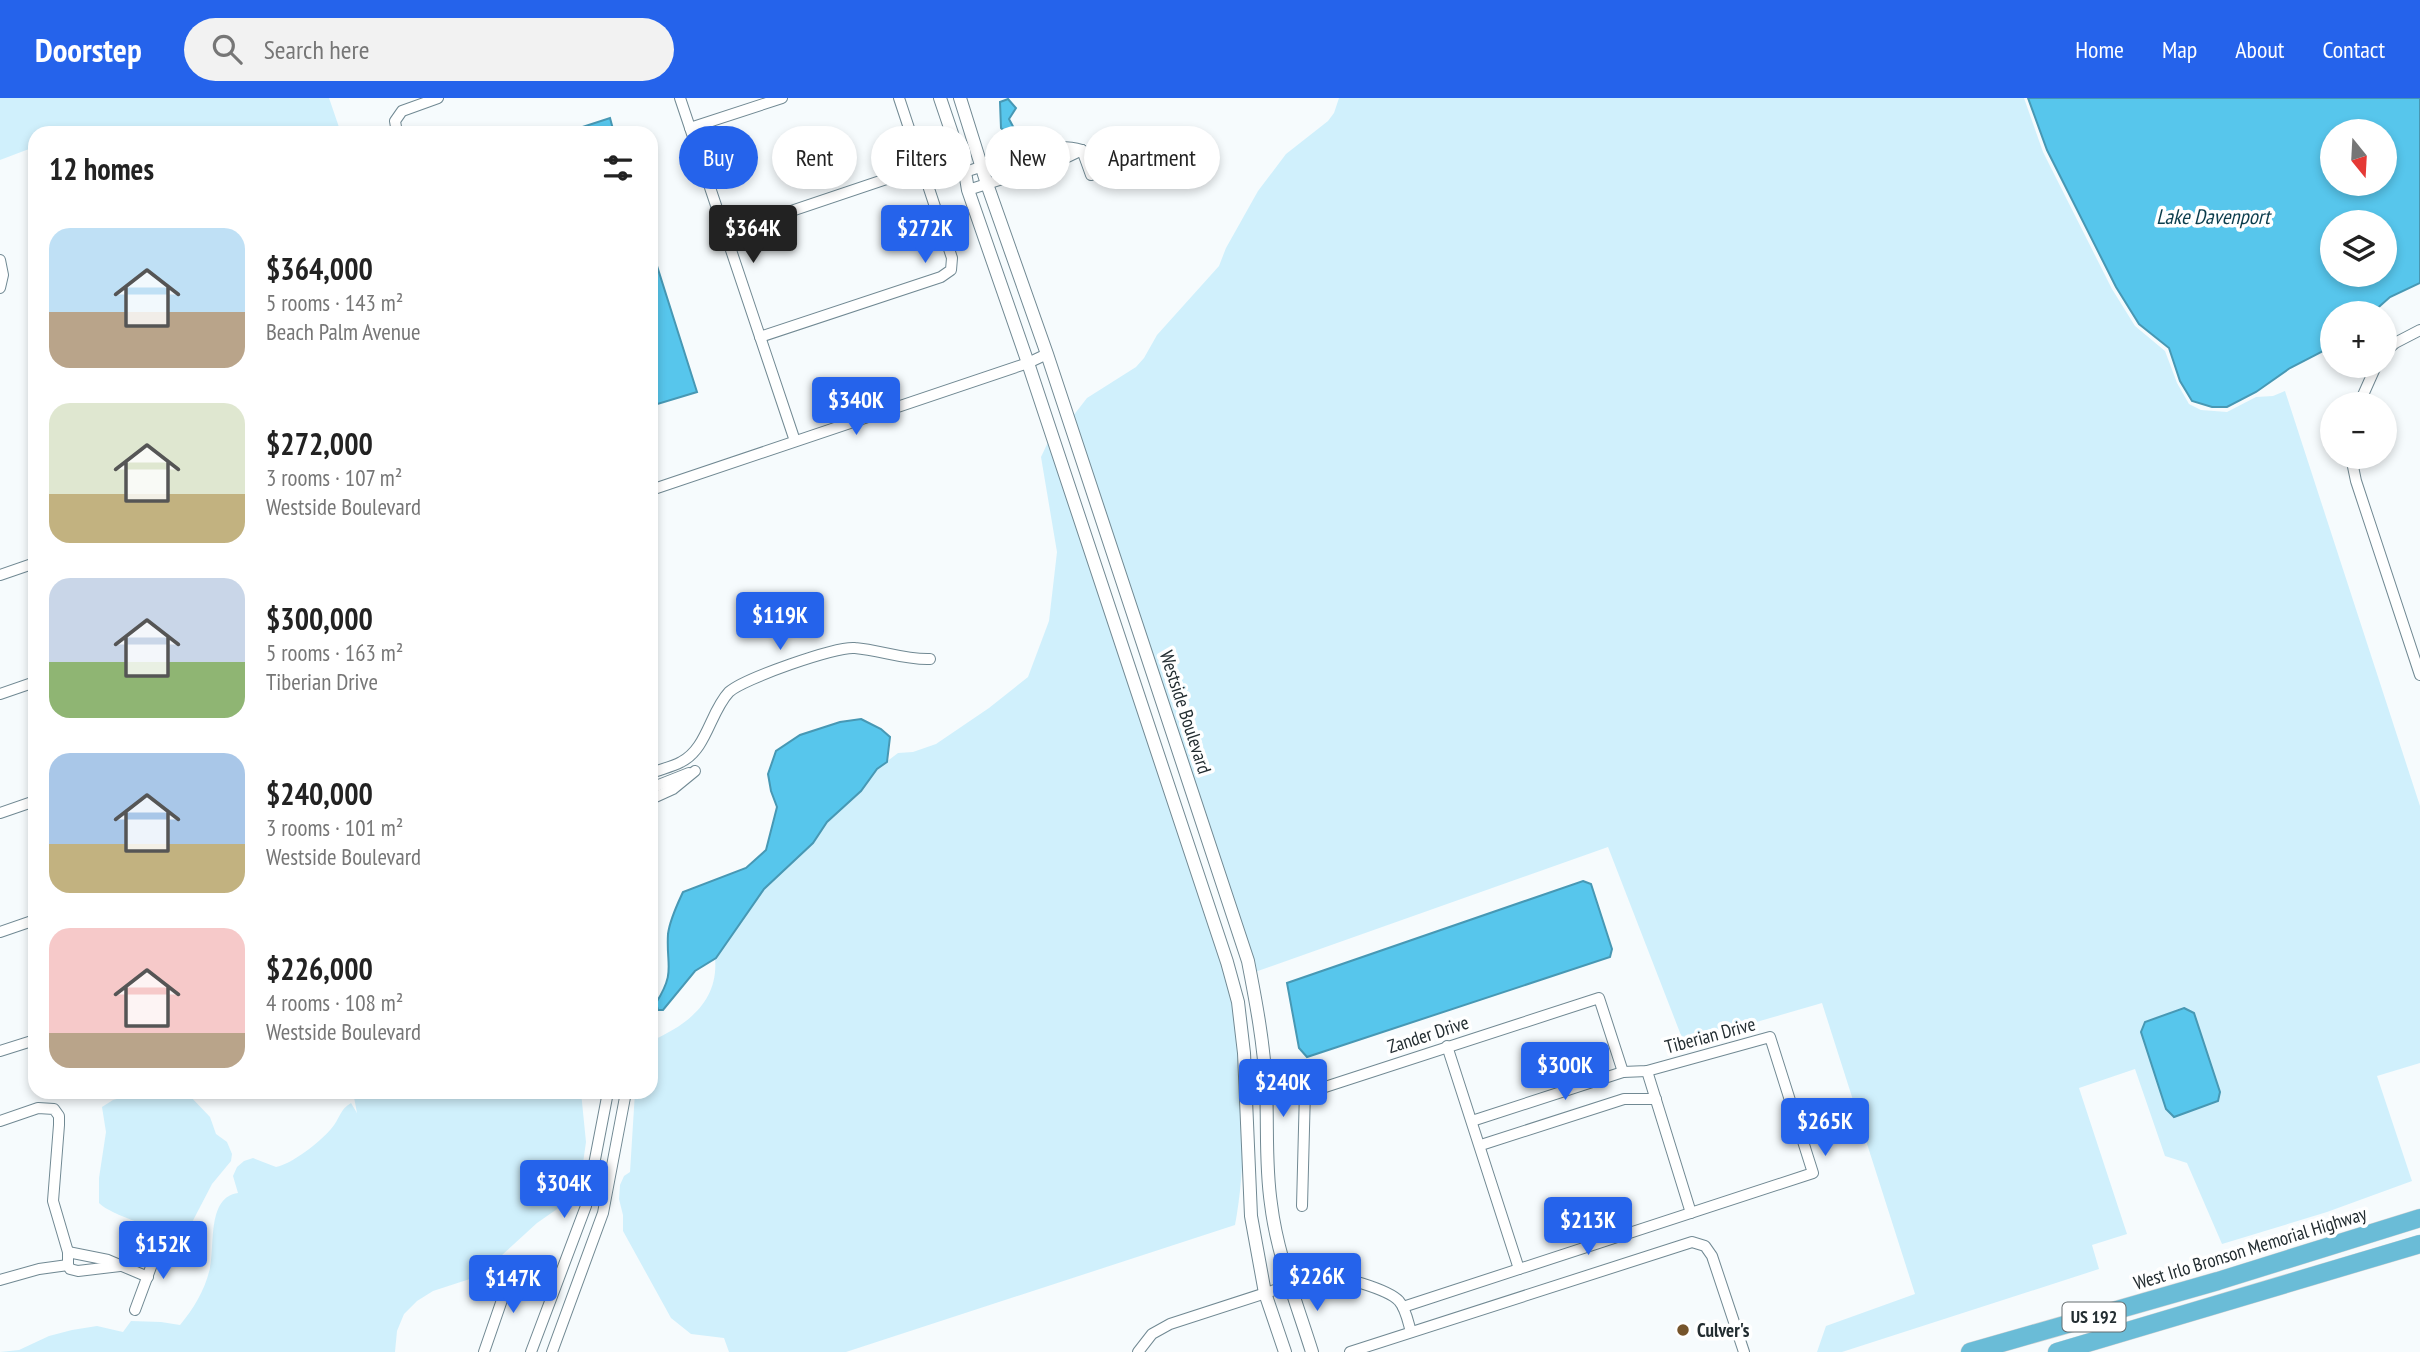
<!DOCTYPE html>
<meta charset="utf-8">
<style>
:root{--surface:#fff;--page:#f2f2f2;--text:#222;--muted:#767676;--accent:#2563eb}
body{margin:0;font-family:"PT Sans Narrow",sans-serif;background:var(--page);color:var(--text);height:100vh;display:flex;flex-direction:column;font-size:26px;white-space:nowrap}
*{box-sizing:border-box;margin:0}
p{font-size:23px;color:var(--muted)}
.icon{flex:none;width:38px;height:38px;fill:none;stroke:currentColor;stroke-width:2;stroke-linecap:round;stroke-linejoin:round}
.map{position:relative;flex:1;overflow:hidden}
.side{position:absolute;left:28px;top:28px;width:630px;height:973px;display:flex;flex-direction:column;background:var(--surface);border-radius:21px;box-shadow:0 4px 10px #0003}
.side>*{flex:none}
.hud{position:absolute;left:679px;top:28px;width:665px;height:63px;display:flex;gap:14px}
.needle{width:46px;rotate:162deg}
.controls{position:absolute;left:2320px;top:21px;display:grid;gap:14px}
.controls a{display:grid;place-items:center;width:77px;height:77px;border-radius:50%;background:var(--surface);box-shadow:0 4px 10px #0003;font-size:35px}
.price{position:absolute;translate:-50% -60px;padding:0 16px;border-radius:7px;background:var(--accent);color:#fff;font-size:23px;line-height:46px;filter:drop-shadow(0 2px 4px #0008)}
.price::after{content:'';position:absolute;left:50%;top:42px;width:21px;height:16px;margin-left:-10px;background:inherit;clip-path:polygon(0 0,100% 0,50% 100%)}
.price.current{background:#222;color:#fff}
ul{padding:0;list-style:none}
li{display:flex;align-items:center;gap:21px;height:175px;padding:0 21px}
li span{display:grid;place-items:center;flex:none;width:196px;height:140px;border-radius:21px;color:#555}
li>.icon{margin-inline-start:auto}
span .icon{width:84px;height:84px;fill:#fffc;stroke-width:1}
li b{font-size:30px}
h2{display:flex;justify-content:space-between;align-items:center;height:84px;padding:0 21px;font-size:30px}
.tag{padding:0 24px;border-radius:32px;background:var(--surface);box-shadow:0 4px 10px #0003;font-size:24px;line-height:63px}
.tag.current{background:var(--accent);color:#fff}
header{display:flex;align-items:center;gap:42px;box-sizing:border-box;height:98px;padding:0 35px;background:var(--accent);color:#fff}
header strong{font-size:33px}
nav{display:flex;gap:38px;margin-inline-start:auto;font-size:24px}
.search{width:490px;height:63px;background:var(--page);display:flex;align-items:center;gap:18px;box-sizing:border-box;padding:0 24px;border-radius:38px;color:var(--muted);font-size:26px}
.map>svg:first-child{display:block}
.green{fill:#d0f0fc}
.water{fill:#57c6ec;stroke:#4798b4;stroke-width:2;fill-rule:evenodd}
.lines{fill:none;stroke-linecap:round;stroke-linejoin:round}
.minor-casing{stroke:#718993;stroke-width:12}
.tertiary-casing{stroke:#718993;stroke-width:14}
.trunk-casing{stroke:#d3d5d6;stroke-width:19}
.minor{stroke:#fff;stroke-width:10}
.tertiary{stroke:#fff;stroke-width:12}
.trunk{stroke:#6abcd7;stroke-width:18}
.poi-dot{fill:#75542b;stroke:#fff;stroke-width:2.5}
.labels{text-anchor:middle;stroke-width:7;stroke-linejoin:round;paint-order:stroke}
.shield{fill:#fff;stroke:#656c6f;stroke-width:2}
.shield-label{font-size:18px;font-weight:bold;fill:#232d31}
.street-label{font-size:19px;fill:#232d31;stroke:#fff}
.poi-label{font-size:19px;font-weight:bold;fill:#232d31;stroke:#fff;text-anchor:start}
.water-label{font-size:21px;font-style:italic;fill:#0b3d4d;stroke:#fff}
</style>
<header>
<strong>Doorstep</strong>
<div class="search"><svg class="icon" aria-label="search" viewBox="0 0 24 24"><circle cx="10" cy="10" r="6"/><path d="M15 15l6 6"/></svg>Search here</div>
<nav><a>Home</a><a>Map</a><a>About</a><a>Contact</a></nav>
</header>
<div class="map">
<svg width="2420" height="1254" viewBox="0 0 2420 1254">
<rect width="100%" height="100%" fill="#f6fbfd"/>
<g class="green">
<path d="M0,0H329L341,35H35V68L29,51L0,62Z"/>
<path d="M1339,0H2024L2043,54L2112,191L2135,228L2165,253L2177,285L2189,306L2201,312L2227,314L2256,299L2273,298L2285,293L2420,708V965L2377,978L2412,1083L2327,1114L2222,1146L2187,1065L2165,1058L2135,971L2079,990L2127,1136L2092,1147L2099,1171L1842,1254H1817L1826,1228L1915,1196L1822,905L1684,945L1608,749L1255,874L1073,318L1087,300L1136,269L1144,260L1157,237L1219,168L1226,150L1258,93L1286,56L1328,23L1334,15Z"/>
<path d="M1049,342L1223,866C1243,943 1250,1049 1235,1127L846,1254H729L724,1240L691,1236L671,1220L623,1133V1117L619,1101L620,1087L624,1078L630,1074L635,994H651V943C687,927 719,904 715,860L764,791L812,745L827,724L861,693L877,671L898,655L913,654L936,646L989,610L1028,579L1049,523L1057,454L1041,359Z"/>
<path d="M144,994H185L188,996L210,1019L216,1036L227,1044L232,1056L231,1063L212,1086L187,1134L181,1137C163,1133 110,1117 99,1105V1080L106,1034L102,1009L113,1002Z"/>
<path d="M353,994H581L586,1044L583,1065L560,1109L537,1125L479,1178L433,1193L417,1203L404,1216L397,1233L395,1254H0L19,1252L49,1238L72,1232L97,1228L123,1234L131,1223L161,1224L180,1227C194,1210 205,1192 210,1170C215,1147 207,1099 238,1095L233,1078L237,1069L244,1063L253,1060L276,1069C292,1066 320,1044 331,1031C340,1021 339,1012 351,1005L357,1015Z"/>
</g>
<g class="water">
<path d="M2028,0H2420V185L2390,199L2372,215H2333V248L2290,270L2256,294L2227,309H2212L2192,303L2180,283L2169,250L2139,226L2116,189L2047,52ZM2385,33V86H2333V33ZM2385,124V177H2333V124Z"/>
<path d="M1008,1L1016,10L1009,21L1016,34L1009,37L1001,30L1000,4Z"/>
<path d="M610,20L614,35H564Z"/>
<path d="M651,149L697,294L651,308Z"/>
<path d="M861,621L881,631L890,639L887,664L877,671L861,693L827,724L813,745L764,791L716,860L695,873L663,912H658L656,905C676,873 666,869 668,836C670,821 677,807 683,794L746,770L766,752L777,709L771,693L768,676L776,653L800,637L840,624Z"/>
<path d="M1583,783L1591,786L1612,851L1610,859L1307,959L1299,950L1287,885Z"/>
<path d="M2184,910L2194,915L2220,994L2218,1003L2174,1019L2166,1011L2141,934L2145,924Z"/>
</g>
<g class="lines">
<defs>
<g id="minor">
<path d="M680,0L795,343"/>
<path d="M690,30L782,0"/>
<path d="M397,35L395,23L402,13L438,0"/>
<path d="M1082,52L1091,77"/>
<path d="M965,74C1001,63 1044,41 1082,52"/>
<path d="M968,92L1059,63L1082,52"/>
<path d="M726,135L922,69"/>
<path d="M0,162L3,177L0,190"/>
<path d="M760,239L941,179L951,172L952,160L899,0"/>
<path d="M2385,254L2395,245L2420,232"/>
<path d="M2359,306L2376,268"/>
<path d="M2351,359L2356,383L2420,577"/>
<path d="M651,392L1028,265L1047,256"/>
<path d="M0,477L35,465"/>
<path d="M0,596L35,584"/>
<path d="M651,675C661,671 672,669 681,664C707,651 710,614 729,594C743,581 836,548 855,550C880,552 905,562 930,561"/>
<path d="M651,690L689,675"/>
<path d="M651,701L673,691L695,673"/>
<path d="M0,715L35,703"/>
<path d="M0,834L35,822"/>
<path d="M1447,948L1519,1171"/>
<path d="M0,953L35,942"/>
<path d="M1647,973L1691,1115"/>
<path d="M1245,991L1305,992"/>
<path d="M0,1023L38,1010L54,1011L59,1018V1027L53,1103L68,1154V1167L70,1171L78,1173L120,1168"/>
<path d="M1481,1047L1624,1001H1656"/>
<path d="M1302,1108L1305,992L1322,990L1599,900L1623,974"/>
<path d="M68,1154L108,1162L148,1179"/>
<path d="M0,1182L39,1171L68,1167"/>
<path d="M1403,1209L1813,1075L1770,939L1647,973L1623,974L1472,1023"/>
<path d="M135,1212L161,1142"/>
<path d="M484,1254L503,1199L514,1186L552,1197"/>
<path d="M531,1254L586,1108L608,994"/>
<path d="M552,1254L603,1115L626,994"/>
<path d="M1138,1254L1152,1236L1170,1226L1321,1177C1338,1177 1388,1191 1399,1203C1406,1211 1408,1224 1411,1234"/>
<path d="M1350,1254L1692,1144L1705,1148L1712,1158L1744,1254"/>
</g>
<g id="tertiary">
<path d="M940,0L965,74L968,92L1028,265L1227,864L1238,904L1244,955L1251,1118L1265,1195L1285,1254"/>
<path d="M960,0L987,86L1047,256L1248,863C1256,904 1264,946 1266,989C1268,1028 1265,1066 1271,1106C1277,1156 1297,1206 1312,1254"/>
</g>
<g id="trunk">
<path d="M1970,1254L2218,1183L2420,1120"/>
<path d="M2057,1254L2420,1146"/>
</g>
</defs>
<use href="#minor" class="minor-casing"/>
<use href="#tertiary" class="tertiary-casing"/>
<use href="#trunk" class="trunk-casing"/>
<use href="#minor" class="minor"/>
<use href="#tertiary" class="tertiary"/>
<use href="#trunk" class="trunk"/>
</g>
<circle class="poi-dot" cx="1683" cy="1232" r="7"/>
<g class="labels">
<rect class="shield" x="2062.5" y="1204.5" width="63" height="29" rx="5"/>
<g class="shield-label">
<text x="2094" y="1225">US 192</text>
</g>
<g class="street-label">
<text transform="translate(1186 614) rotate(72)" y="7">Westside Boulevard</text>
<text transform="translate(1428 936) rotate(-18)" y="7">Zander Drive</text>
<text transform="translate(1710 937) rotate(-15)" y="7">Tiberian Drive</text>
<text transform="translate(2250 1150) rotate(-17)" y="7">West Irlo Bronson Memorial Highway</text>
</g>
<g class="poi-label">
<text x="1697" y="1239">Culver's</text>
</g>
<g class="water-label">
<text x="2213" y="126">Lake Davenport</text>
</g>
</g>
</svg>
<div class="controls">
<a><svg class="needle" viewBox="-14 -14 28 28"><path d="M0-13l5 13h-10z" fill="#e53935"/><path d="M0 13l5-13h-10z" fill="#767676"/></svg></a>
<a><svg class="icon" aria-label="layers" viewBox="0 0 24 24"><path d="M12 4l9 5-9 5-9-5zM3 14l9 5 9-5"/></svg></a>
<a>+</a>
<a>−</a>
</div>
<b class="price current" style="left:753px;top:167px">$364K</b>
<b class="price" style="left:925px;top:167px">$272K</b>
<b class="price" style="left:856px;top:339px">$340K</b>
<b class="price" style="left:780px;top:554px">$119K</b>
<b class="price" style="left:1565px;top:1004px">$300K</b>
<b class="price" style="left:1283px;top:1021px">$240K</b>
<b class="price" style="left:1825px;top:1060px">$265K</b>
<b class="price" style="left:564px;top:1122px">$304K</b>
<b class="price" style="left:1588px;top:1159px">$213K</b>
<b class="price" style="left:163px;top:1183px">$152K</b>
<b class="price" style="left:1317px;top:1215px">$226K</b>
<b class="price" style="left:513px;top:1217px">$147K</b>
<div class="hud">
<a class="tag current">Buy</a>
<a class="tag">Rent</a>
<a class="tag">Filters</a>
<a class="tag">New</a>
<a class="tag">Apartment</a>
</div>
<section class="side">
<h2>12 homes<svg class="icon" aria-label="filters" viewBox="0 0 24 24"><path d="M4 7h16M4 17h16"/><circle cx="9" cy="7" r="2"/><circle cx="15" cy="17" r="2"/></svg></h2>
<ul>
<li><span style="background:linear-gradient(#bfe0f5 60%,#b9a48a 0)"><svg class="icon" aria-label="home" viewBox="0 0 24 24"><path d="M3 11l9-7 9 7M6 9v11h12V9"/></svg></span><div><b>$364,000</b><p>5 rooms · 143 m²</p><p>Beach Palm Avenue</p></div></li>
<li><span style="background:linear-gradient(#dfe7d0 65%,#c2b280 0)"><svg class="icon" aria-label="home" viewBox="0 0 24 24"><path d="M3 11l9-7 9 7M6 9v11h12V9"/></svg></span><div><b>$272,000</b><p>3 rooms · 107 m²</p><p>Westside Boulevard</p></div></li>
<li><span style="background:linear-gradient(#c9d6e8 60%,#8fb573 0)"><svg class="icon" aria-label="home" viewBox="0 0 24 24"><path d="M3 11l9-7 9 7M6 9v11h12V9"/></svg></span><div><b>$300,000</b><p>5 rooms · 163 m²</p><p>Tiberian Drive</p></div></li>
<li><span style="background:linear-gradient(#a9c7e8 65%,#c2b280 0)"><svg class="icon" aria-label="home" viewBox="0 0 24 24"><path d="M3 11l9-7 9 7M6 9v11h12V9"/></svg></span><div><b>$240,000</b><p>3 rooms · 101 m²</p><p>Westside Boulevard</p></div></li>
<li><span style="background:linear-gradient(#f6c9c9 75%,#b9a48a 0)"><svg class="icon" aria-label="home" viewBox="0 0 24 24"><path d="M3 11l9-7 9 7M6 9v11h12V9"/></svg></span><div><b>$226,000</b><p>4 rooms · 108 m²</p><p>Westside Boulevard</p></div></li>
</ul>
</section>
</div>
